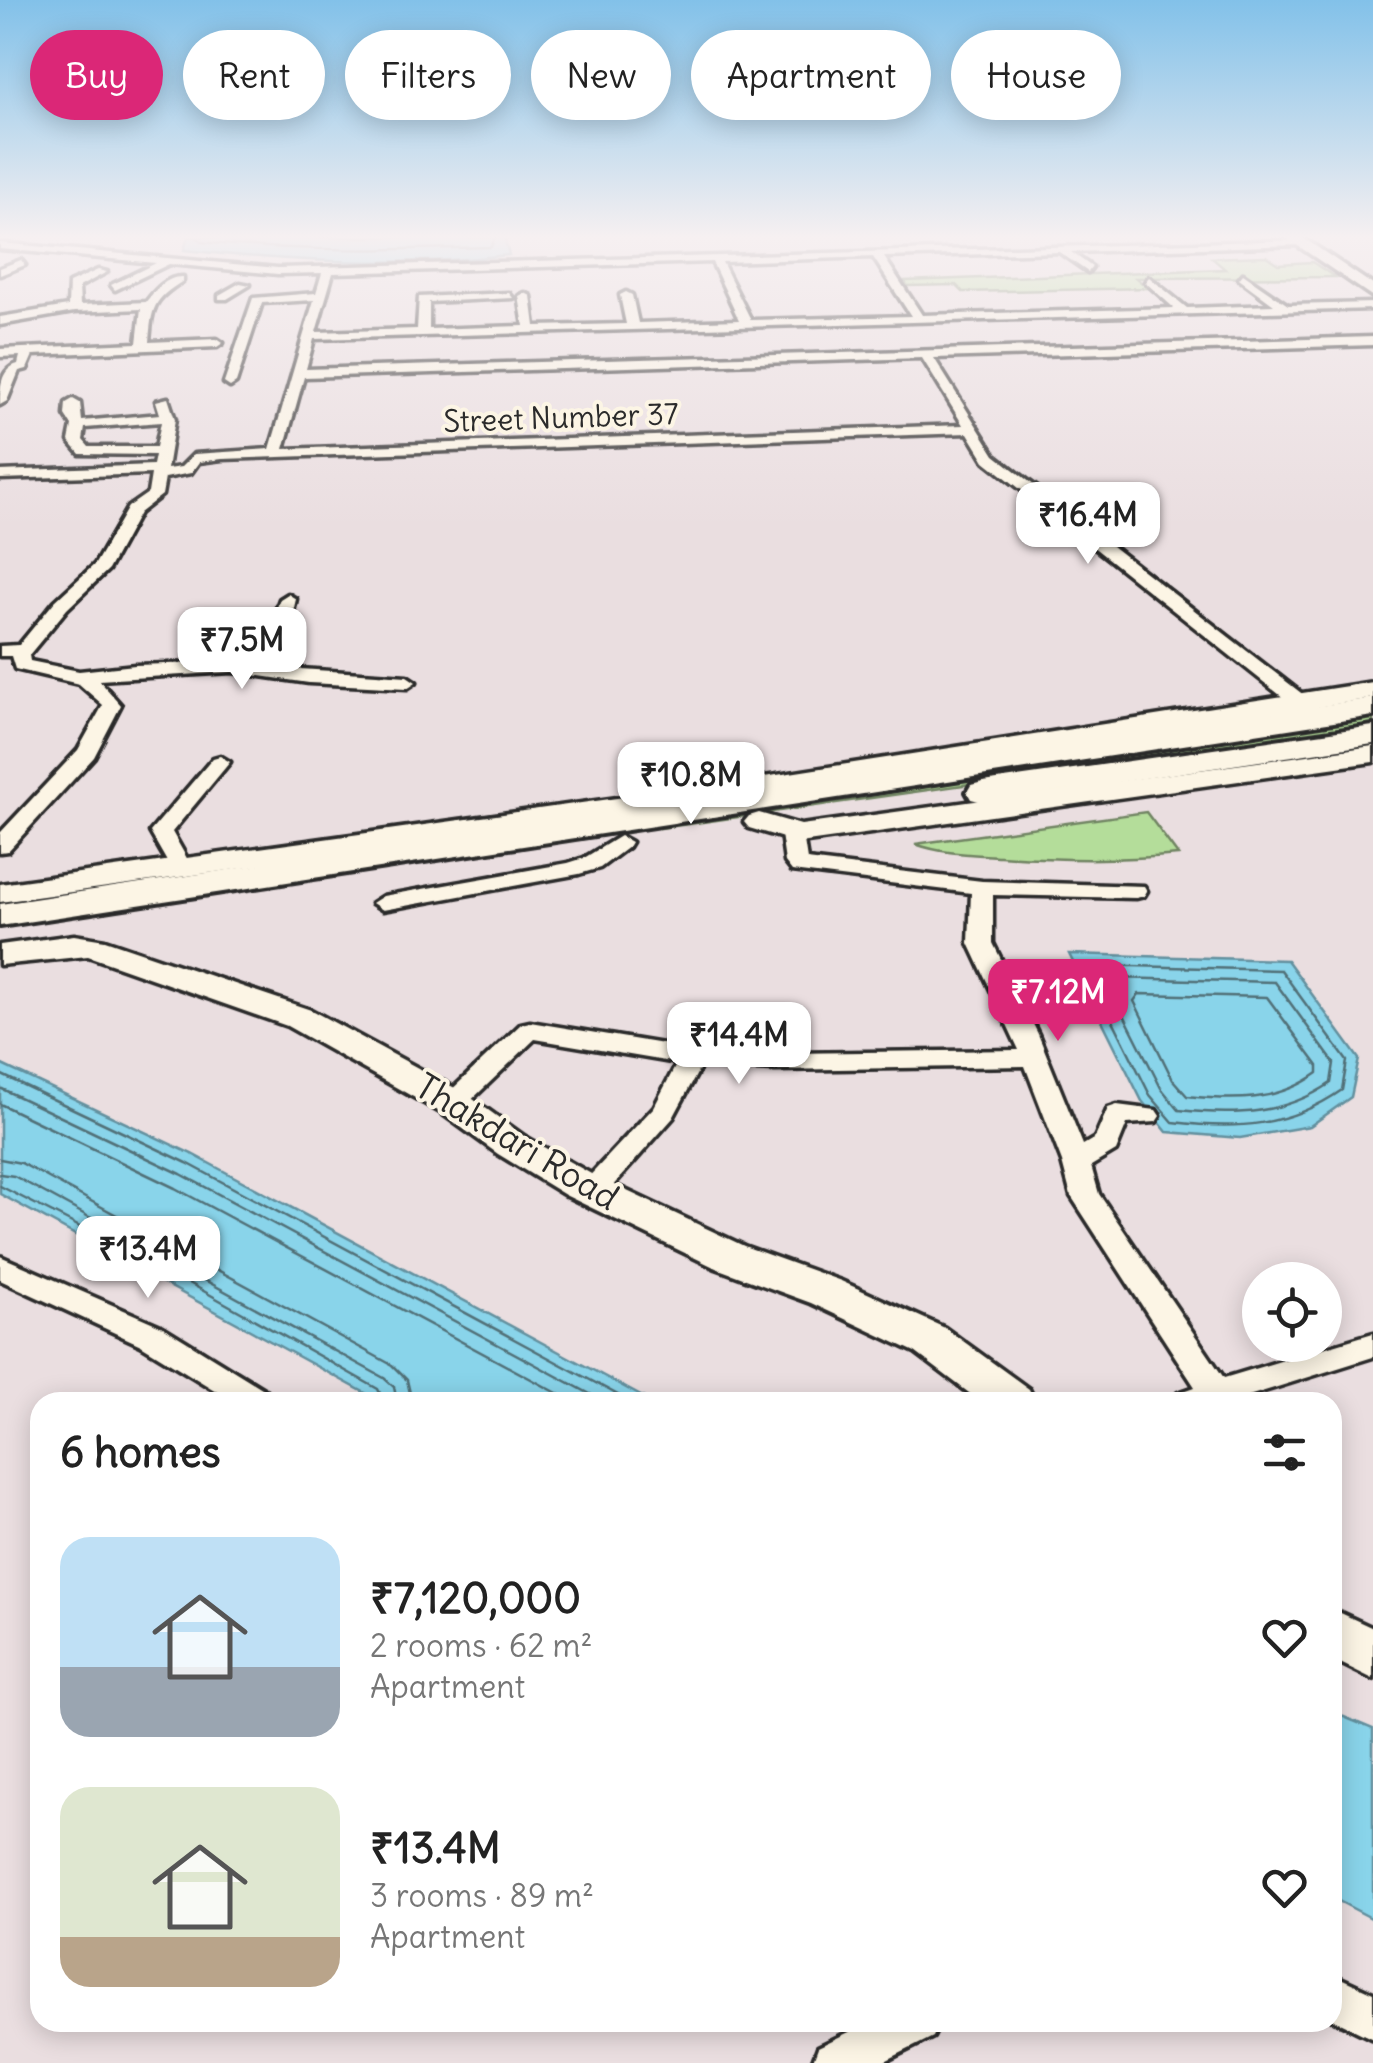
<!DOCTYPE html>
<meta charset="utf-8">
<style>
:root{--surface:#fff;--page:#f6f6f6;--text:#222;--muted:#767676;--accent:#db2777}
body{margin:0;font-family:Delius,sans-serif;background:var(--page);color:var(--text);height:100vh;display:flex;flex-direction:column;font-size:38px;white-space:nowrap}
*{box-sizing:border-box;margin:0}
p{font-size:32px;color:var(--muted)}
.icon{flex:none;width:55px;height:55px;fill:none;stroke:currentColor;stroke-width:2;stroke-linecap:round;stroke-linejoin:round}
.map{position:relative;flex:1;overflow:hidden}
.details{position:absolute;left:30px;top:1392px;width:1312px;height:640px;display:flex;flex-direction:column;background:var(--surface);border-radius:30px;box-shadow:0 5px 25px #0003}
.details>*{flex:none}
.guide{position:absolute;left:30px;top:30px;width:1315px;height:90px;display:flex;gap:20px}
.controls{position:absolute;left:1242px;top:1262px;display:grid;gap:20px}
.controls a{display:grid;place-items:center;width:100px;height:100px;border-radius:50%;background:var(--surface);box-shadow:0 5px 25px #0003;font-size:50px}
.price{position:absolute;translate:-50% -85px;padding:0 22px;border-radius:20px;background:#fff;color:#222;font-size:32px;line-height:65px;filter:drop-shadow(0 2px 5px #0008)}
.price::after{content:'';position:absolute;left:50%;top:60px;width:30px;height:22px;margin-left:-15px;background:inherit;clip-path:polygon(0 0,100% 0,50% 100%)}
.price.on{background:var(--accent);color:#fff}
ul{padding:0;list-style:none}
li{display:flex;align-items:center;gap:30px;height:250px;padding:0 30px}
li span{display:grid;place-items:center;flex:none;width:280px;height:200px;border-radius:30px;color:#555}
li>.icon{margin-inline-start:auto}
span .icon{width:120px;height:120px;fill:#fffc;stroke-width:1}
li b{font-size:42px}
h2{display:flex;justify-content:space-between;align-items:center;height:120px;padding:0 30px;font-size:42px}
.pill{padding:0 35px;border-radius:45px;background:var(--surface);box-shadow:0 5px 25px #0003;font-size:35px;line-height:90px}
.pill.on{background:var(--accent);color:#fff}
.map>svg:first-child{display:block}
.green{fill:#b4dd9a;stroke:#708462;stroke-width:2.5}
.water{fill:#89d4ea;stroke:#63909e;stroke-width:2.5}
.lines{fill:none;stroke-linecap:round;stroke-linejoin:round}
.shore{stroke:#516f77;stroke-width:2.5}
.street-casing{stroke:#2b2b2b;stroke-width:7}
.secondary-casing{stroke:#2b2b2b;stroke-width:7}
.primary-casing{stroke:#2b2b2b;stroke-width:8}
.street{fill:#fcf5e5;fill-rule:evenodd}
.secondary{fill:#fcf5e5;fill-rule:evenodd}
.primary{fill:#fcf5e5;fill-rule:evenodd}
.labels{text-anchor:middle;stroke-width:8;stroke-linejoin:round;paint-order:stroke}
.far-street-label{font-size:30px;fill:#2b2b2b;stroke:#fcf5e5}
.street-label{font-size:35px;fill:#2b2b2b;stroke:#fcf5e5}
</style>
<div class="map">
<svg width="1373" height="2063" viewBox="0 0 1373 2063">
<rect width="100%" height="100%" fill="#eadee0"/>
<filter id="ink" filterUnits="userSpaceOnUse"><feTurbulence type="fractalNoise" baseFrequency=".01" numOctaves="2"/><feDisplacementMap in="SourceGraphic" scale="20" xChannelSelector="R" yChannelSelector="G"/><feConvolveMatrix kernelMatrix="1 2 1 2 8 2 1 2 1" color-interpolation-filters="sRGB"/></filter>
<g filter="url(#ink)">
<g class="green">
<path d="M1266,256L1278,264L1312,262L1335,277L1136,278L1148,288L963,292L956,285L907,286L905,281L1225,269L1212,258Z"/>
<path d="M1373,714V727L660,828L659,822Z"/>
<path d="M1146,812L1178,855C1118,861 1060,860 1000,856C971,854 943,854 915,844Z"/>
</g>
<g class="water">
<path d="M188,237H504L509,255C402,267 291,262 184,250Z"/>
<path d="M1069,954L1287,960L1359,1059L1351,1097L1310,1126L1240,1138L1167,1132L1142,1101Z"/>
<path d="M0,1064L192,1154L652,1402H382L0,1194Z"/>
<path d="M1332,1712L1373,1729V1919L1333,1898Z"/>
</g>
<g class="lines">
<g class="shore">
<path d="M197,237L201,242C298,252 394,250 491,247L495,237"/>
<path d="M281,237H383"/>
<path d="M1094,965L1281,970L1347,1061L1342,1090C1289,1127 1236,1130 1173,1122L1150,1095L1089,972Z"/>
<path d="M1114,978L1275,982L1334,1063L1331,1083C1284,1115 1234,1116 1179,1110L1161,1088L1109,985Z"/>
<path d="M1139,994L1267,997L1318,1066V1073C1278,1102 1234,1101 1187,1096L1173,1080L1134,1001Z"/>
<path d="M0,1074L187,1163L631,1402"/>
<path d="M0,1088L181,1174L605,1402"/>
<path d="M0,1104L175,1188L574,1402"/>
<path d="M0,1159L21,1163L392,1365L407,1380L412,1402"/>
<path d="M0,1174L14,1176L384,1378L394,1387L397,1402"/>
<path d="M0,1186L191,1284L378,1389L384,1402"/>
</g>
<defs>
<g id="street">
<path d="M1303,240L1299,245L1071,252L1092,267L1088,272L1059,252L884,257L922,315L1174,308L1145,282L1149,277L1187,308L1274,305L1239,279L1243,274L1288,305L1373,303V309L314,339L306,369L1373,337V345L934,358L995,455L1323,710V718H1309L985,461L968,433L222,459L199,462L191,473L165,478L162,495L139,513L108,570L67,609L29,655L30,661L79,671L135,665L232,662L268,666L281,646L285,622L275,613L280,599L288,594L296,599L293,612L303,621L299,646L285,668L407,676L416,682L407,688L309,683L232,672L99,680L121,705L94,757L8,851L0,852V833L78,750L103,705L79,684L15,669L11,656H0V646L19,645L55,601L95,564L128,507L148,493L151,474L0,479V471L153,465L155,455L80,454L69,441L72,426L65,415L66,403L73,399L80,403L82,421L160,414L156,401L168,398L175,419L167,469L181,467L194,454L270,449L314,300L262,303L236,383L230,387L224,383L253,298L316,293L322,273L278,274L169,264L115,290L111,285L156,263L0,249V243L278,268ZM873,257L911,316L751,320L722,262ZM712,262L739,320L638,323L632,295L626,292L620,295L626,324L535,326L531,296L525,293L519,296L524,326L429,329V302L513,298L509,293L419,297L417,329L316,332L333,273ZM922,358L963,425L284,449L304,377ZM161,422L156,447H89L83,440L85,428Z"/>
<path d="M21,260L25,265L0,275V268Z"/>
<path d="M98,270L107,272L79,287L80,305L146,302C155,290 167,276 183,277V281C152,300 152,308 149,342L217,339L223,343L217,347L33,355L27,369L19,371L7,401L0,405C0,389 0,369 18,364L20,356L0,357V349L137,343L141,309L74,312L0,325V317L68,306L69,283Z"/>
<path d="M240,283L250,285L227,299H219V295Z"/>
<path d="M220,756L230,762L172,832L193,869L182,876L174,874L150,832L213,758Z"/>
<path d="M792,828L803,834L807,860L982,881L1144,886L1147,891L1144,896L1136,898L993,895V943L1038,1034L1083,1145L1095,1138L1108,1108L1117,1105L1156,1110L1160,1116L1156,1122L1127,1124L1116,1151L1091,1166L1099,1194L1224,1378L1373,1333V1357L1229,1402H1173L1178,1393L1195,1387L1071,1196L1062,1162L1025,1066L775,1070L701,1066L673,1118L602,1198H582L578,1191L582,1184L654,1107L677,1063L535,1039L462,1109H444L440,1103L444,1097L521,1024L530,1022L693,1049L763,1053V1035L734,1029L731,1023L743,1015L785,1024L788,1030V1053L1019,1050L969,943L971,893L792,871L785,862L781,834Z"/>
<path d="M620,836L631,842L628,847L600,868L579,874L383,910L372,903L383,896L568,863L584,858Z"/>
<path d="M0,1256L163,1327L270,1393L275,1402H234L141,1345L0,1280Z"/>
<path d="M1332,1974L1373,1993V2039L1332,2019Z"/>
<path d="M870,2022H940L933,2037L881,2063H812L818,2047Z"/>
</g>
<g id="secondary">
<path d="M1285,237H1302L1373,285V297Z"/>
<path d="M1373,682V698L732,800L0,902V884L732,782Z"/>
<path d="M1373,746V762L800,843L749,828L744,822L749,816L759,813L801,825Z"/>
<path d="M74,935L105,940L311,1010L466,1094L524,1136L593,1175L744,1246L841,1281L945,1328L1029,1389L1035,1402H981L915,1352L811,1303L716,1268L565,1195L498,1154L440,1112L287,1026L88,956L0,965V945Z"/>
<path d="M1332,1609L1373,1628V1679L1332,1659Z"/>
</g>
<g id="primary">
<path d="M1373,698V716L0,926V904Z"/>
<path d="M1373,726V744L983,802L971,799L967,792L971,785L983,782Z"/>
</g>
</defs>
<use href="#street" class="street-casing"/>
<use href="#secondary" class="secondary-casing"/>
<use href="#primary" class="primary-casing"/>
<use href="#street" class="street"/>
<use href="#secondary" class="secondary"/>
<use href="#primary" class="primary"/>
</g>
</g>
<linearGradient id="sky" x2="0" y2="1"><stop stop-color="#82c1e9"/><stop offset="0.45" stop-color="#f6f0f1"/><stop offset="1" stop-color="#f6f0f1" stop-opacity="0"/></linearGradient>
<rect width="1373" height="526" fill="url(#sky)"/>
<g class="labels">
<g class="far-street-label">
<text transform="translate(561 418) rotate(-2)" y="10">Street Number 37</text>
</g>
<g class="street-label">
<text transform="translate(517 1142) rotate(31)" y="12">Thakdari Road</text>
</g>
</g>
</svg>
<div class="controls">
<a><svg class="icon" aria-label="locate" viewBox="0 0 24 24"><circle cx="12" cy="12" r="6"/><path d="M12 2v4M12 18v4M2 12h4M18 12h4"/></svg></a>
</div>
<b class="price" style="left:1088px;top:567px">₹16.4M</b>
<b class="price" style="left:242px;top:692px">₹7.5M</b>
<b class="price" style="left:691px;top:827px">₹10.8M</b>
<b class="price on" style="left:1058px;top:1044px">₹7.12M</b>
<b class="price" style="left:739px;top:1087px">₹14.4M</b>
<b class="price" style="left:148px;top:1301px">₹13.4M</b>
<div class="guide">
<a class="pill on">Buy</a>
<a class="pill">Rent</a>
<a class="pill">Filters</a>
<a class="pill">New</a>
<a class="pill">Apartment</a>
<a class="pill">House</a>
</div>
<section class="details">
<h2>6 homes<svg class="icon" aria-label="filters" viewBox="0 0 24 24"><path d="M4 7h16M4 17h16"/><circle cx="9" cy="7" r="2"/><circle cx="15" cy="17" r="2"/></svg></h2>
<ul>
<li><span style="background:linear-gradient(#bfe0f5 65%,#9aa5b1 0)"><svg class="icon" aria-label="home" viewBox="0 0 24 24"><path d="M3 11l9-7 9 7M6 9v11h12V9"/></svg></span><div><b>₹7,120,000</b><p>2 rooms · 62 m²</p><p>Apartment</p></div><svg class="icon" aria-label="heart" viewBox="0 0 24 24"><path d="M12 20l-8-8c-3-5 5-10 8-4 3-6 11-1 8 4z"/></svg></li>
<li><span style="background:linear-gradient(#dfe7d0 75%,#b9a48a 0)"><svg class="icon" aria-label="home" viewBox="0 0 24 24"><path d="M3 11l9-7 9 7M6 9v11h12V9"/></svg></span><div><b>₹13.4M</b><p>3 rooms · 89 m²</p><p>Apartment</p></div><svg class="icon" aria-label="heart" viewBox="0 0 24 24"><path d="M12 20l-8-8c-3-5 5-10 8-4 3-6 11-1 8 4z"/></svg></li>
</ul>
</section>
</div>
